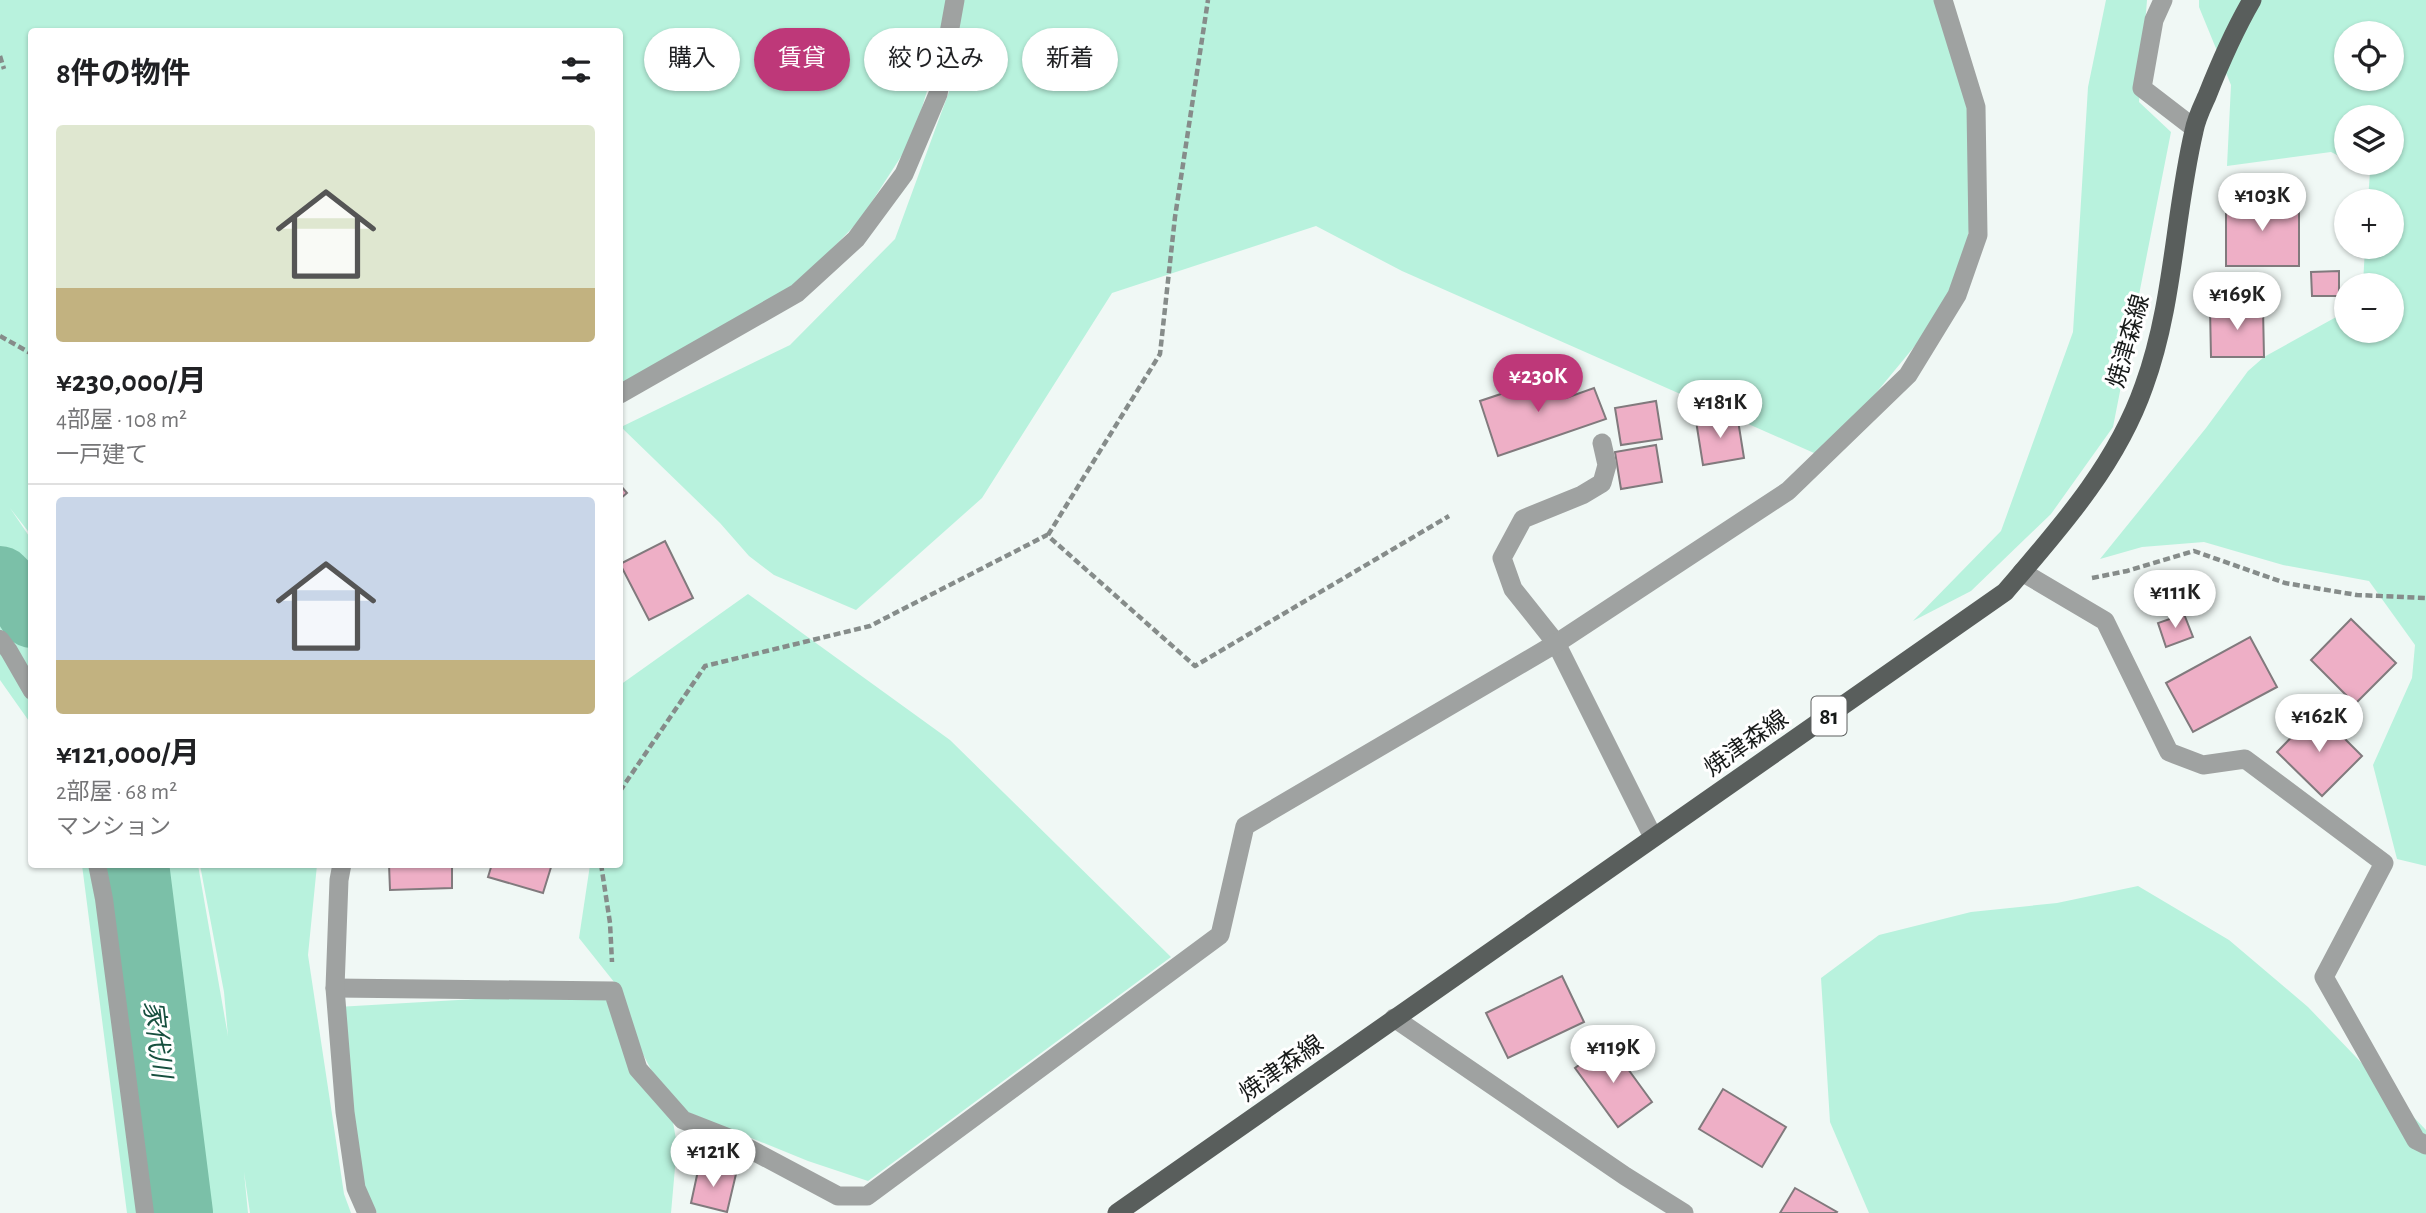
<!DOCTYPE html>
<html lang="ja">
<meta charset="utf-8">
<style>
:root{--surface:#fff;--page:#f6f6f6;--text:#202124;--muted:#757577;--line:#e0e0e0;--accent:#be3879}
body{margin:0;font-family:"Alegreya Sans","Noto Sans JP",sans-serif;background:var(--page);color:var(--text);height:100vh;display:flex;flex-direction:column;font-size:26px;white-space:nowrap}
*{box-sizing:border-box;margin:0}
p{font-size:23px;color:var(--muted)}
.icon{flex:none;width:38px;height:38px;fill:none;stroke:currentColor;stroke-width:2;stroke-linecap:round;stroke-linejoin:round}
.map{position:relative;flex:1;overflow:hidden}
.details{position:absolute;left:28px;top:28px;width:595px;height:840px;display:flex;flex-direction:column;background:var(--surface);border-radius:7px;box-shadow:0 2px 5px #0004}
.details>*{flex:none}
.hud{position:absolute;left:644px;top:28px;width:665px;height:63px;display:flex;gap:14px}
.buttons{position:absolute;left:2334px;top:21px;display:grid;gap:14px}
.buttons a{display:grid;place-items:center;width:70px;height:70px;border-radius:50%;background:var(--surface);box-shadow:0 2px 5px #0004;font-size:35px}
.price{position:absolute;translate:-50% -60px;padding:0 16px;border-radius:24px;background:#fff;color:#222;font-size:23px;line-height:46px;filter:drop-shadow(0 2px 4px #0008)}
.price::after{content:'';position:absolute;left:50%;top:42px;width:21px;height:16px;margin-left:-10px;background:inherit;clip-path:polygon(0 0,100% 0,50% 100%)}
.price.current{background:var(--accent);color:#fff}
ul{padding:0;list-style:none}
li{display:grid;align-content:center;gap:14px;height:371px;padding:0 28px}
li+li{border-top:2px solid var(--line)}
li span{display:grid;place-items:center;height:217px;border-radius:7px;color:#555}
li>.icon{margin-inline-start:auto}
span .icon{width:126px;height:126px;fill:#fffc;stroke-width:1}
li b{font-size:30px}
h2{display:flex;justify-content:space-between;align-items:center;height:84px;padding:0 28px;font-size:30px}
.pill{padding:0 24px;border-radius:32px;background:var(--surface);box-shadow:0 2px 5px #0004;font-size:24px;line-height:63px}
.pill.current{background:var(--accent);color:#fff}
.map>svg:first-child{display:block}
.green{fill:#b8f2dd;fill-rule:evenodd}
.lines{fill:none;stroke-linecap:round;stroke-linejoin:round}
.river{stroke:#7bc0a8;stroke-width:66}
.building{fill:#eeafc6;stroke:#817a7d;stroke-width:2}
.path{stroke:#868c8a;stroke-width:4.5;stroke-dasharray:7 3.5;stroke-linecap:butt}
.service{stroke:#9fa2a1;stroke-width:18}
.minor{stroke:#9fa2a1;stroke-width:19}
.tertiary{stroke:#9fa2a1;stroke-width:19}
.primary{stroke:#595e5c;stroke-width:19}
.labels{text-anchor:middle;stroke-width:6;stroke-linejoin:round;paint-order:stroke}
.shield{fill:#fff;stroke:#5d5f5e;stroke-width:2}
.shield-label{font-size:23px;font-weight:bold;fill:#171a19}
.street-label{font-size:24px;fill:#171a19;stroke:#fff}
.water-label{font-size:26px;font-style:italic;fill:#17503f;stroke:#fff}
</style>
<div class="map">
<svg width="2426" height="1213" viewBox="0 0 2426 1213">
<rect width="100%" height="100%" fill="#f0f8f5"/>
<g class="green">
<path d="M0,0H954L913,138L860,220L778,304L620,390V32H32L31,535L10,508L31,539V724L0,680Z"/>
<path d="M958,0H1943L1965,72L1977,187L1957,295L1823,457L1402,271L1316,226L1112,293L982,498L856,610L774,575L749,556L720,523L621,427L790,345L895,239L961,59Z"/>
<path d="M2106,0H2147L2139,102L2171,132L2113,427L2051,514L1971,591L1913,621L2001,531L2073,332L2088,87Z"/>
<path d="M2199,0H2426V866L2397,859L2373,765L2412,678L2415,645L2369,581L2283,565L2204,542L2142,547L2100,559L2206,428L2248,371L2264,357L2347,311V331H2392V285H2363L2365,247H2392V201H2368L2370,171L2353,163H2392V117H2347V160L2331,152L2227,166L2231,85L2199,7ZM2347,33H2392V79H2347Z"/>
<path d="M748,594L950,740L1171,957L868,1181L808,1161L670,1105L677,1145L671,1213H377L353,1166L337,1007L613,991L638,1069L667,1100L635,1039L618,987L579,938L590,865L620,864V685Z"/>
<path d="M82,865H198L228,1036L224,992L200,865H317L308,955L344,1194L351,1213H250L244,1172L248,1213H127Z"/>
<path d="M2138,886L2229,940L2308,1007L2426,1130V1213H1869L1830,1122L1821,978L1879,935L1971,912L2057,903Z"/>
</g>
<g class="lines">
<g class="river">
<path d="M0,579L25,604L32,615"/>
<path d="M136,864L180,1213"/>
</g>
</g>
<g class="building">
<rect x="2226" y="200" width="73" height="66"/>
<path d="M2339,271V296H2312L2311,272Z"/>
<path d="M2210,308H2263L2264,357H2211Z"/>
<path d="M1558,375L1566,398L1594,388L1606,419L1498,456L1480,401Z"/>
<path d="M1656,401L1662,439L1621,445L1615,408Z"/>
<path d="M1737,414L1744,458L1703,465L1696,421Z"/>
<path d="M1656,445L1662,482L1621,489L1615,452Z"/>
<path d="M620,485L627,493L620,499Z"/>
<path d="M665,541L693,598L649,620L620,564Z"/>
<path d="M2184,614L2193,637L2166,647L2158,623Z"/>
<path d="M2351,619L2396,663L2355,704L2311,660Z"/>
<path d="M2250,637L2277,687L2193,732L2166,683Z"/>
<path d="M2317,711L2362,756L2322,796L2277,752Z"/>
<path d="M389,864H452V888L390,890Z"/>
<path d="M492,864H552L543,893L488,877Z"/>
<path d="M1562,976L1584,1022L1508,1058L1486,1013Z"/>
<path d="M1609,1043L1652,1102L1618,1127L1575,1068Z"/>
<path d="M1723,1089L1786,1127L1762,1167L1699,1129Z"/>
<path d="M699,1166L736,1174L727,1212L691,1203Z"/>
<path d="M1795,1188L1837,1212L1836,1213H1780Z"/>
</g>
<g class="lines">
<g class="path">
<path d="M0,56L4,69"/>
<path d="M0,336L32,354"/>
<path d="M1048,535L1160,354L1175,217L1208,0"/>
<path d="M2092,578L2127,571L2194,551L2285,583L2357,595L2426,598"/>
<path d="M620,791L705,666L870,626L1047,535L1195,666L1449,516"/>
<path d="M601,864L610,923L612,962"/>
</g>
<g class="service">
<path d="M0,639L9,651L32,691"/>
<path d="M97,864L104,899L145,1213"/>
</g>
<g class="minor">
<path d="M2163,0L2154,20L2142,88L2194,128"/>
<path d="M1602,443L1607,465L1602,483L1582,495L1523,519L1502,558L1513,589L1556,643L1653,837"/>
<path d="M2022,572L2105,621L2169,752L2203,765L2245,759L2384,863L2324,977L2416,1140L2426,1145"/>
<path d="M335,988L613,991L638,1069L683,1120L729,1138L838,1196H867L1220,935L1245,826L1560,641L1788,491L1908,375L1957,295L1978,235L1976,107L1943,0"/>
<path d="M1394,1018L1625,1176L1684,1213"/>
</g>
<g class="tertiary">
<path d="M620,394L797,293L856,239L904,174L938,94L955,0"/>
<path d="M342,864L339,880L335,988L345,1112L356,1188L367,1213"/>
</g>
<path class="primary" d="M1117,1213L2005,592C2059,529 2116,466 2144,386C2174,304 2174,216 2194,131C2196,119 2202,107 2207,96C2220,63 2234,31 2252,0"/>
</g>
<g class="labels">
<rect class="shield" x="1811.5" y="696.5" width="35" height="39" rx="5"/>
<g class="shield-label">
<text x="1829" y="724">81</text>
</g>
<g class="street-label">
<text transform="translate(2128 341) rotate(-74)" y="8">焼津森線</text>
<text transform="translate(1746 743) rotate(-35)" y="8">焼津森線</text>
<text transform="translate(1281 1068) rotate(-35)" y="8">焼津森線</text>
</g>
<g class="water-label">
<text transform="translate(158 1039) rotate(83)" y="9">家代川</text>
</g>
</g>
</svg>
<div class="buttons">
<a><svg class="icon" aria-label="locate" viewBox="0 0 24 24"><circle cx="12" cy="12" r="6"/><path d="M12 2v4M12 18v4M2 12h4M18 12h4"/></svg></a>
<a><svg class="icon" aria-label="layers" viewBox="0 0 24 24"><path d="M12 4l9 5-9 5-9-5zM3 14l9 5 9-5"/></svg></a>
<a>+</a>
<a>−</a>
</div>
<b class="price" style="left:2262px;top:233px">¥103K</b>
<b class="price" style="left:2237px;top:332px">¥169K</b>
<b class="price current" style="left:1538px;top:414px">¥230K</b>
<b class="price" style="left:1720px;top:440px">¥181K</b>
<b class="price" style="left:2175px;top:630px">¥111K</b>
<b class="price" style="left:2319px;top:754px">¥162K</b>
<b class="price" style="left:1613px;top:1085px">¥119K</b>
<b class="price" style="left:713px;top:1189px">¥121K</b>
<div class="hud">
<a class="pill">購入</a>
<a class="pill current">賃貸</a>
<a class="pill">絞り込み</a>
<a class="pill">新着</a>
</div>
<section class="details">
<h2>8件の物件<svg class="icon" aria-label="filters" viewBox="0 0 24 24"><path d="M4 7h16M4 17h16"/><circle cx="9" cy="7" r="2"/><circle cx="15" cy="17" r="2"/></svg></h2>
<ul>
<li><span style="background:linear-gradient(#dfe7d0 75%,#c2b280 0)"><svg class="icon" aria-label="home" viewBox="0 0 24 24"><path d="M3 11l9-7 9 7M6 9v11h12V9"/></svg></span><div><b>¥230,000/月</b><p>4部屋 · 108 m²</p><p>一戸建て</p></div></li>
<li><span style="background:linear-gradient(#c9d6e8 75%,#c2b280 0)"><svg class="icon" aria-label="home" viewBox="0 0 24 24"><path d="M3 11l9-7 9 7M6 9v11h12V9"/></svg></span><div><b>¥121,000/月</b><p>2部屋 · 68 m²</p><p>マンション</p></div></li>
</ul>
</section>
</div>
